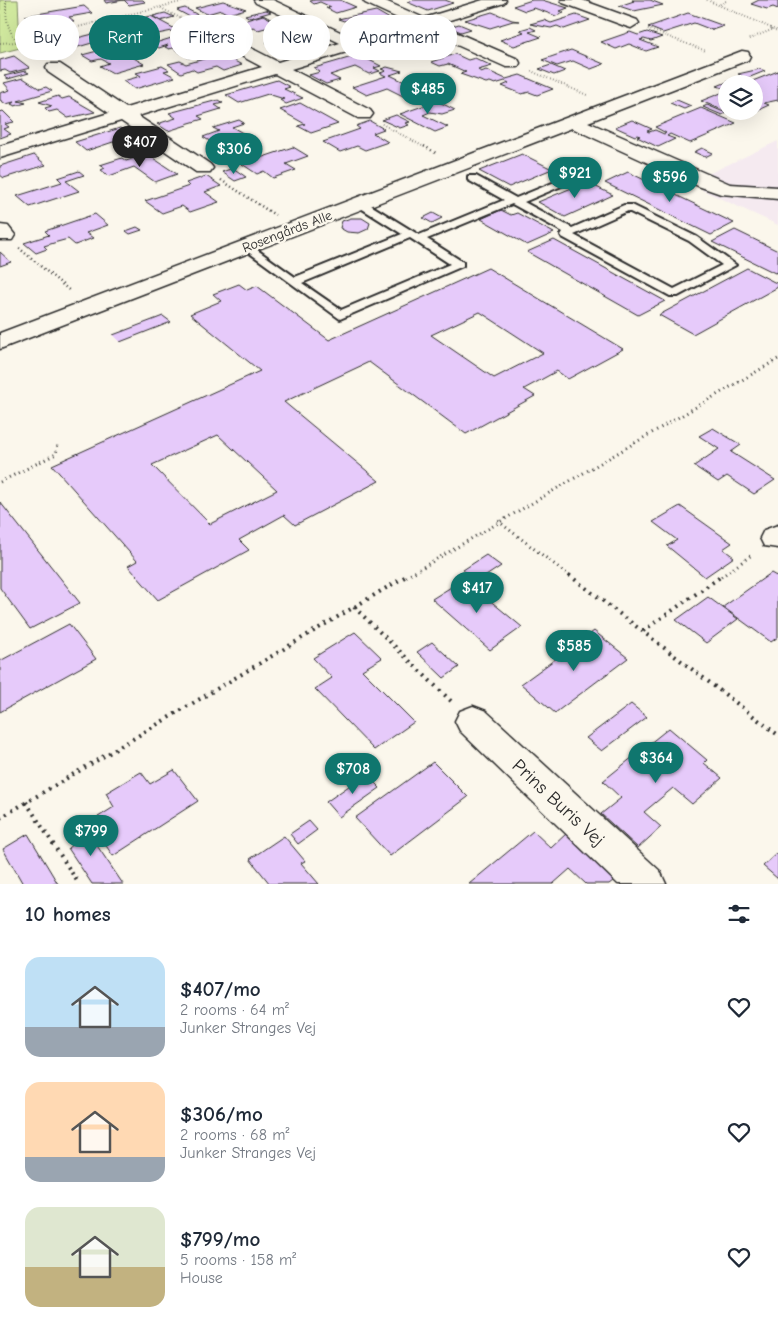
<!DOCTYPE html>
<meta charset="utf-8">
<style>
:root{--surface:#fff;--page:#f6f6f7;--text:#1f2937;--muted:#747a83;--accent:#0f766e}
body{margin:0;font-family:"Comic Neue",sans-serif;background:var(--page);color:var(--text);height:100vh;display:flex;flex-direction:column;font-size:19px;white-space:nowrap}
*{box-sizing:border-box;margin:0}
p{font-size:16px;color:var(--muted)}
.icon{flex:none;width:28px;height:28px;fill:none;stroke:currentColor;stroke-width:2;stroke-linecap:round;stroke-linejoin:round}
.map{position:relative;height:884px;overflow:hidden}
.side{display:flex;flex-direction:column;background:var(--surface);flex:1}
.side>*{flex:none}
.hud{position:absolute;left:15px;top:15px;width:500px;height:45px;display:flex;gap:10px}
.controls{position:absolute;left:718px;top:75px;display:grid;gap:10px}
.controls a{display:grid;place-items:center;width:45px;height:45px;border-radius:50%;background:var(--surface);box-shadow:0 5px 20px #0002;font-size:25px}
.price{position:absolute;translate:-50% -42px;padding:0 11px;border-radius:18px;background:var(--accent);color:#fff;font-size:16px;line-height:32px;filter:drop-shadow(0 1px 2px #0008)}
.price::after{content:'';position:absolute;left:50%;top:30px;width:15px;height:11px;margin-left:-8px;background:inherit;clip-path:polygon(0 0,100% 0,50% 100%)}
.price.current{background:#222;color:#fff}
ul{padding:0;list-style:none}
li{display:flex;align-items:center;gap:15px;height:125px;padding:0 25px}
li span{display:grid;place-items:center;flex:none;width:140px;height:100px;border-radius:15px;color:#555}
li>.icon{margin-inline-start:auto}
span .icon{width:60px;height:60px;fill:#fffc;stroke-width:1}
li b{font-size:21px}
h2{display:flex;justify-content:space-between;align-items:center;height:60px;padding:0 25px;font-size:21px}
.chip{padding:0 18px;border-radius:22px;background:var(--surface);box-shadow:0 5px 20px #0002;font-size:18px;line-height:45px}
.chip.current{background:var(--accent);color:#fff}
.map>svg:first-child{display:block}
.built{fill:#f5eaf0}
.green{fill:#d0e89e;stroke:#7e8a64}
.building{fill:#e6cafa;stroke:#2b2b2b;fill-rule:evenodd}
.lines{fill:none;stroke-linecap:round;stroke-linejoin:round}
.service-casing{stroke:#2b2b2b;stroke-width:4}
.minor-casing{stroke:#2b2b2b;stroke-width:3}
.path-far3{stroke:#2b2b2b;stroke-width:2;stroke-dasharray:0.5 2.5;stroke-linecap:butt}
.path-far2{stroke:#2b2b2b;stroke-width:2.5;stroke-dasharray:1 3;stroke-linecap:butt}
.path-far1{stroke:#2b2b2b;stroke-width:3;stroke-dasharray:1 4;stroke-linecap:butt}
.path{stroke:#2b2b2b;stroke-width:4;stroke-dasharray:2 5;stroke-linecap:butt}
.service{fill:#fbf7ec;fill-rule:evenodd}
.minor{fill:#fbf7ec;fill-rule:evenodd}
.labels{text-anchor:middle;stroke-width:5;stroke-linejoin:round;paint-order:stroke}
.far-street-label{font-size:14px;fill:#2b2b2b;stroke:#fbf7ec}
.near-street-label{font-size:19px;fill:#2b2b2b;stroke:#fbf7ec}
</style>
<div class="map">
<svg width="778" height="884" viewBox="0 0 778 884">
<rect width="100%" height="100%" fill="#fbf7ec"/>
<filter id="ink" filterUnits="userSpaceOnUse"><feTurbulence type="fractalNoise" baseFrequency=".02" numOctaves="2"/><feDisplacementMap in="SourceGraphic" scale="10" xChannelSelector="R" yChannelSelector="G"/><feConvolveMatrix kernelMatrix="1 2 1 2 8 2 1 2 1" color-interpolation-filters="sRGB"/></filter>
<g filter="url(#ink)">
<path class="built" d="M778,141V225L702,190L708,174Z"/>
<path class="green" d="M0,0H18L20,48L0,53Z"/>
<g class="building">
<path d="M104,0H143L145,2L129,5L124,0L106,3Z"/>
<path d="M315,0H340L356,7L336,13L326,8L331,7L320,2L314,4L310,1Z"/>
<path d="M414,0H445L453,3L428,11L407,2Z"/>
<path d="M532,0H542L568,8L560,11L564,13L556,16L534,8L525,11L513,6Z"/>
<path d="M632,0H650L663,5L634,11L619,6L634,1Z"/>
<path d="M759,0H778V9L773,7L767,9L751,4Z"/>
<path d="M223,1L246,9L228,14L221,10L207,14L195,8Z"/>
<path d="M84,6L92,13L69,17L74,21L54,25L39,17L29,19L25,16Z"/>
<path d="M185,8L198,15L190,17L177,10Z"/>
<path d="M266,10L271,12L250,18L245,15Z"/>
<path d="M376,11L395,22L380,26L372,22L362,25L350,19L344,21L338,19Z"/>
<path d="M492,12L512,20L519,21H513L490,28L465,20Z"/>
<path d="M165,13L174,17L160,21L153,16Z"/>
<path d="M688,13L724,26L712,30L694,23L663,33L648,27Z"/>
<path d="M263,15L280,24L258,30L253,27L244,30L233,24Z"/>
<path d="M576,15L590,20L564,29L557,26L551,28L530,24L544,20L551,23Z"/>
<path d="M151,16L177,30L143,37L135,32L139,31L135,28L145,26L134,20Z"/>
<path d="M459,24L471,29L461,32L449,27Z"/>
<path d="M299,27L304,30L284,36L278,33Z"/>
<path d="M530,27L536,30L529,32L541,37L514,46L500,40L524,32L520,30Z"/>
<path d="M630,32L638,35L647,32L662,37L651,41L644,39L640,40L658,47L646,51L629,44L616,49L601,42Z"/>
<path d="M97,33L112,43L96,50L92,47L97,46L92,43L71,49L61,42Z"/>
<path d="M427,33L441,39L434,41L442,45L430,49L439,47L448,51L428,57L419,53L426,51L416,47L404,51L390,44Z"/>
<path d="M296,34L309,40L306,41L311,44L296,48L291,45L279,49L266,42Z"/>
<path d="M178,36L202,49L207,52L189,58L173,48L169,49L165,47L168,45L159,48L152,44Z"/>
<path d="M105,49L110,52L118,50L122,51L144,64L113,73L100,66L109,63L101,59L92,61L82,55Z"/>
<path d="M571,50L604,64L591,69L573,61L557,66L542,60Z"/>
<path d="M56,51L62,55L50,58L44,54Z"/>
<path d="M221,54L242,65L223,71L216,67L197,72L192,69L181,73L168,64L180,61L186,64Z"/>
<path d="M455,54L468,60L475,58L492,66L478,70L481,72L486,70L506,79L520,75L553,89L537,95L529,92L522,94L502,86L509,83L505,81L495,84L490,82L486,83L460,74L466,72L448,64L440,66L431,62Z"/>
<path d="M359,55L381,66L374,68L380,71L369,74L355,67L330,75L340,80L326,84L309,75L320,72L314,68Z"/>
<path d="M14,56L30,68L10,73L5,70L0,71V60Z"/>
<path d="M551,65L565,71L554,75L539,69Z"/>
<path d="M162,66L169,70L164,71L175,77L135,89L123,81L141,76L136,73Z"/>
<path d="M387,67L402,71L390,75L421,90L403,96L387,88L367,95L352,87L386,76L380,73L386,71L381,69Z"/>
<path d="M760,69L765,71L733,84H726L723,88L717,86L742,76L738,74Z"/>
<path d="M25,71L29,73L8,79L4,76Z"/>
<path d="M778,71V100L764,103L769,105L758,110L754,108V84H745Z"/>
<path d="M23,78L40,89L46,87L52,91L18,101L26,103L15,106L11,104L14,102L6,104L0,100V93L10,90L4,83Z"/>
<path d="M277,80L290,87L284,89L303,98L286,104L280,100L284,99L268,94L239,103L226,95Z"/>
<path d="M726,91V111L749,112L739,117L701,101Z"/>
<path d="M58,96L62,99L69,97L95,112L68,118L57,110L49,112L45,108L52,106L39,102Z"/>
<path d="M218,100L223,103L215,105L221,109L198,116L203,119L186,124L187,125L168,131L157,124L176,118L169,113Z"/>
<path d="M677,100L691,106L684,109L670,103Z"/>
<path d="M437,101L455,110L442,114L430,112L423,115L448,127L435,132L400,114Z"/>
<path d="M300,103L338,124L311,133L298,126L305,124L280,110Z"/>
<path d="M707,105L726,113L722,115L703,107Z"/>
<path d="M701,108L736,123L690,143L670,134L667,136L675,139L658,147L637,137L640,136L637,135L635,136L615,127L632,120L652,129L647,131L649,132L655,130L664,134L666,133L655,127Z"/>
<path d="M3,111L14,122L5,124L9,127L4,129L11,134L0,138V112Z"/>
<path d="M396,115L410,122L406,123L409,125L400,128L382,120Z"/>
<path d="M239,120L244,123L232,127L250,137L240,140L250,146L229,153L203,137L219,131L213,128Z"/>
<path d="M370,121L384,129L373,133L388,142L365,150L357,146L340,152L323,142L360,129L356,126Z"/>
<path d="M120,128L140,142L136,143L145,149L126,155L120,151L125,149L113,142L86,151L75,142Z"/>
<path d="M293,147L308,156L286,164L296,170L273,178L264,171L257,174L242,164Z"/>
<path d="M702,148L713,153L705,157L694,152Z"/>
<path d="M147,154L177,174L155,182L134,167L109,176L101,170L105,168L100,165L122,158L126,161Z"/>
<path d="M522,154L552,169L509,187L479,171Z"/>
<path d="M34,155L46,165L4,178L0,175V166Z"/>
<path d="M233,168L246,177L235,181L222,172Z"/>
<path d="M79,171L84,175L66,181L79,191L30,207L17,196L62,182L58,178Z"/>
<path d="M628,172L734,223L711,235L605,183Z"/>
<path d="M206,176L221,186L205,192L219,202L190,212L182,206L162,213L145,201L189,186L186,183Z"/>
<path d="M586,182L613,195L565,217L538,202Z"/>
<path d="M501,210L511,215L517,213L554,233L527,245L481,219Z"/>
<path d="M433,213L442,218L432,223L423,218Z"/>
<path d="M95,214L108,225L86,233L93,238L75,245L68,239L57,242L44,246L47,249L36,253L24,243L49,235L45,231Z"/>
<path d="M351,218H362L370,223L368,229L359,233L347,232L340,228L342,221Z"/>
<path d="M137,227L142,230L130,234L126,231Z"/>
<path d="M735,230L778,251V272L775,273L712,242Z"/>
<path d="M554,240L665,301L638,315L527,252Z"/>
<path d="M0,252L11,262L0,266Z"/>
<path d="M488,268L623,349L568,379L557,371L524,389L535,396L466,434L369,362L284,402L379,481L295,525L284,515L239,540L249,550L158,600L128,566L137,561L52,465L260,371L190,314L221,301L213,294L239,284L247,290L257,286L329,340ZM480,312L543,353L494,378L431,335ZM218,435L277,490L210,524L152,465Z"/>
<path d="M747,268L778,284V287L693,334L659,315Z"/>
<path d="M163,316L171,322L120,342L113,335Z"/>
<path d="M713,428L741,445L731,452L775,480L754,494L727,476L718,482L694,466L719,449L699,436Z"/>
<path d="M0,502L80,603L30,629L0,588Z"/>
<path d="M680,506L732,543L723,549L734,557L705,577L667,546L677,540L653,522Z"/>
<path d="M486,555L501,566L477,582L463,570Z"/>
<path d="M771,573L778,577V637L771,642L723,607Z"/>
<path d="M464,579L522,627L490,650L432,599Z"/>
<path d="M708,597L738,619L706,643L676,620Z"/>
<path d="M69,624L96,659L0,712V661Z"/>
<path d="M594,631L628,658L555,713L521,684Z"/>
<path d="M355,632L382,658L362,670L414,722L374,750L315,689L332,678L313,658Z"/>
<path d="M432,642L459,667L444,678L417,652Z"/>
<path d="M631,704L647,717L602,751L586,738Z"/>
<path d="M669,728L707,760L704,763L722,778L692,804L673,788L644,812L661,827L638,848L601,814L621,798L603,781Z"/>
<path d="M433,762L468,797L390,856L355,818Z"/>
<path d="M174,770L198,801L113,856L90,822L114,807L106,793L141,772L150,784Z"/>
<path d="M366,774L380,788L339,817L326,802Z"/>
<path d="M309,821L317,830L298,844L290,834Z"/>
<path d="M81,822L123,884H92L68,848L73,844L66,832Z"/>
<path d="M533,831L551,848L568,832L617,878L609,884H586L570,869L553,884H469Z"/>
<path d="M28,834L58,884H23L3,849Z"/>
<path d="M284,836L305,861L301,863L319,884H270L250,859Z"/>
<path d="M778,852V879L763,866Z"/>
</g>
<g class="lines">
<defs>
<path id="service" d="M579,172L583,173V177L524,202L572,228L624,205H632L697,237L736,265L678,296H670L562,237L561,235L563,232L512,204L427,239L463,262V266L340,319L240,246L245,243L249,244L295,277L402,234L356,205V201H364L419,235L504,200L468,180V176H476L516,198ZM628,211L689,241L722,265L674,289L574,235ZM410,238L450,264L341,310L302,283Z"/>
<g id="minor">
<path d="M254,0H273L355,39L408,23L365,3L363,0H383L424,18L483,0H506L504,3L437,24L518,59L520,63L518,67H506L421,29L291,69L370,110L373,114L370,118H358L275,74L138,116L210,164L213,168L210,172H196L121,121L0,158V146L109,113L48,72L46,68L48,64H60L126,108L262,67L194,31L192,28L194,25H206L278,62L340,43L256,3Z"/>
<path d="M561,0H582L637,20L639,23L631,28L625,26L563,3Z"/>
<path d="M742,51L748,52L750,56L748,60L588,122L730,184L778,187V199L721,194L698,186L572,128L0,349V333Z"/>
<path d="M0,225L8,226L15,235L12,240H0Z"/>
<path d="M778,525V548L764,546L760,538L764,530Z"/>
<path d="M473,706L486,711L660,871L666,884H618L460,731L455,721L460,711Z"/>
</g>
</defs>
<use href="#service" class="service-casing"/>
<use href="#minor" class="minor-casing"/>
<g class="path-far3">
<path d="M6,0C5,32 13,41 39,58"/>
<path d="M707,0L778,31"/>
<path d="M720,4L728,0"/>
<path d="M161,8L182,19"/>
<path d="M648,29L706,51"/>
<path d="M749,39L774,29"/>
<path d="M0,43L16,42L189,0"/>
<path d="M531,71L587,95"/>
<path d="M382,124L426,148"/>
</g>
<g class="path-far2">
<path d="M424,146L436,153"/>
<path d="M221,180L275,215"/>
<path d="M19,248L70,291"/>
</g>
<g class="path-far1">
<path d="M0,482L56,454L58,444"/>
<path d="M498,521L571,577"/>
<path d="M406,577L778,359"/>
<path d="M721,577L753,554"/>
</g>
<g class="path">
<path d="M569,575L778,735"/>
<path d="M354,607L452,702"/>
<path d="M643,631L723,575"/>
<path d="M26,802L79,884"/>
<path d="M0,818L408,575"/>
</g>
<use href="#service" class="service"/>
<use href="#minor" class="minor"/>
</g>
</g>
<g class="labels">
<g class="far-street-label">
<text transform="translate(287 231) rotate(-21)" y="5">Rosengårds Alle</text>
</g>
<g class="near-street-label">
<text transform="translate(559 802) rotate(43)" y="7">Prins Buris Vej</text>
</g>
</g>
</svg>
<div class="controls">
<a><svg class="icon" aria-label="layers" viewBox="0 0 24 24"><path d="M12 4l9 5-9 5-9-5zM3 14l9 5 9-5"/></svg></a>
</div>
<b class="price" style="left:428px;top:115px">$485</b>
<b class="price current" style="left:140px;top:168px">$407</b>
<b class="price" style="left:234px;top:175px">$306</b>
<b class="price" style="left:575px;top:199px">$921</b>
<b class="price" style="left:670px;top:203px">$596</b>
<b class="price" style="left:477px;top:614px">$417</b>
<b class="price" style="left:574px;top:672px">$585</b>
<b class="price" style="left:656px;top:784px">$364</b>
<b class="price" style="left:353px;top:795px">$708</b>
<b class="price" style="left:91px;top:857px">$799</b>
<div class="hud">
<a class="chip">Buy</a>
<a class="chip current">Rent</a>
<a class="chip">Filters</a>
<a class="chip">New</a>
<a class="chip">Apartment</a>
</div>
</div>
<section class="side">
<h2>10 homes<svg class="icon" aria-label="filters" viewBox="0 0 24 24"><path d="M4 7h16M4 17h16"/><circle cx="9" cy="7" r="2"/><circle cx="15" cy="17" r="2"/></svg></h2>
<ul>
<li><span style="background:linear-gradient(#bfe0f5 70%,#9aa5b1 0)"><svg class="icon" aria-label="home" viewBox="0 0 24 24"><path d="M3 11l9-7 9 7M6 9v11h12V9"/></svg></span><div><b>$407/mo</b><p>2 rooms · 64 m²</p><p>Junker Stranges Vej</p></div><svg class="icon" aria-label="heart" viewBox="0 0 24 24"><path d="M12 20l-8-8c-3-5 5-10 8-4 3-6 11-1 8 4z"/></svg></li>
<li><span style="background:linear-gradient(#ffd9b3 75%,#9aa5b1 0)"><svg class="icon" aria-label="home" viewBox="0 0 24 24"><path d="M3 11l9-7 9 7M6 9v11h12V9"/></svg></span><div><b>$306/mo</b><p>2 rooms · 68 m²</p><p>Junker Stranges Vej</p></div><svg class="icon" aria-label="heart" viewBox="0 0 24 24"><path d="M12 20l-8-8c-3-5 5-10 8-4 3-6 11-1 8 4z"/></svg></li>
<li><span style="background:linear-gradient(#dfe7d0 60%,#c2b280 0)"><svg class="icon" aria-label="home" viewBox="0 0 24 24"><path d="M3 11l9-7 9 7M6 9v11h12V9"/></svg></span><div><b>$799/mo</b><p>5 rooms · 158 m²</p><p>House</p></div><svg class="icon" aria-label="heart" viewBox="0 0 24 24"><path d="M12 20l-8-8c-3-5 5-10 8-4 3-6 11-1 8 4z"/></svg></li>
</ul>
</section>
